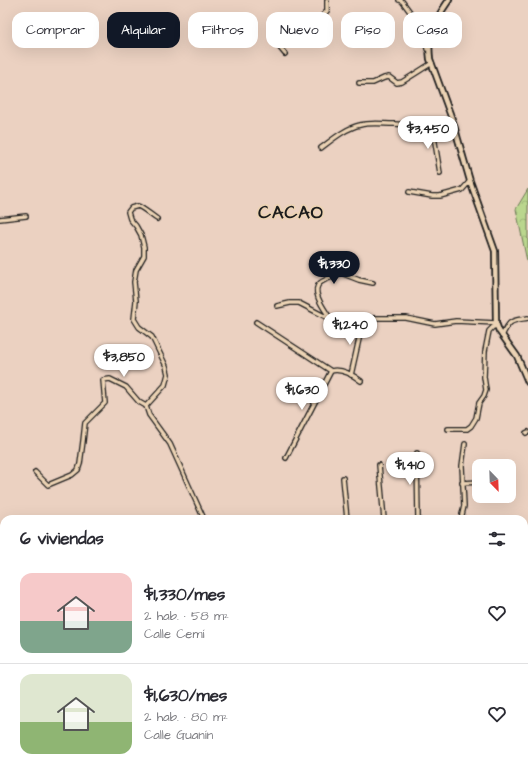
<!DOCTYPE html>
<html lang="es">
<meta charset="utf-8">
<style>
:root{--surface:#fff;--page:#f7f7f7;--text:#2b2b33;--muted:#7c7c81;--line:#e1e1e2;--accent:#111827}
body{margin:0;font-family:"Architects Daughter",sans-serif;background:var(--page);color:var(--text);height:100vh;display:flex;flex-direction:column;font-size:15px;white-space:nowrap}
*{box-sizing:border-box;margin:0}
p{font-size:13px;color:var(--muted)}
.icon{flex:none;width:22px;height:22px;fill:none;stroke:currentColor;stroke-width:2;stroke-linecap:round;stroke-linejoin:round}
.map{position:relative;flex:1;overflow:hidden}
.drawer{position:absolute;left:0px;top:515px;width:528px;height:256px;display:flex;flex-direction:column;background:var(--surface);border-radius:12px 12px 0 0;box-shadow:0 4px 16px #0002}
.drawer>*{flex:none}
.top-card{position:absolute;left:12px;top:12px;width:504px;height:36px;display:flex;gap:8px}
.needle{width:26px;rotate:157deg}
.fabs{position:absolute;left:472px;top:459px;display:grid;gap:8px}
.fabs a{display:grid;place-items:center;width:44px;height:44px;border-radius:8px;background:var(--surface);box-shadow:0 4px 16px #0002;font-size:20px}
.price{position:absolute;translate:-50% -34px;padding:0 9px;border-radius:14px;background:#fff;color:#222;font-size:13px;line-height:26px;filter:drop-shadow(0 1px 2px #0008)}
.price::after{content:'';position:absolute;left:50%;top:24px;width:12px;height:9px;margin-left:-6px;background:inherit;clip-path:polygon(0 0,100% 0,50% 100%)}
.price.on{background:var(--accent);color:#fff}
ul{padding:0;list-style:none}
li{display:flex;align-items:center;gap:12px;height:100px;padding:0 20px}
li+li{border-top:1px solid var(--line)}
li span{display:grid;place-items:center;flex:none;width:112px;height:80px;border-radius:12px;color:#555}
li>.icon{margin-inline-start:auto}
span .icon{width:48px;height:48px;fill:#fffc;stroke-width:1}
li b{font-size:17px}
h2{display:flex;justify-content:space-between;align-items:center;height:48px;padding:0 20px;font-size:17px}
.chip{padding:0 14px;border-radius:12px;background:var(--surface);box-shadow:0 4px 16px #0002;font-size:14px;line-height:36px}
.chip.on{background:var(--accent);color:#fff}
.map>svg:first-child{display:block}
.forest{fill:url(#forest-crowns);stroke:#6b7955}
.cemetery{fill:url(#cemetery-stones);stroke:#6b7955}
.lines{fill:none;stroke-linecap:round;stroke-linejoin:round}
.minor-casing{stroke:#1c1c1c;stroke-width:6}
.tertiary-casing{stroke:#1c1c1c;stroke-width:8}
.minor{stroke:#ecd3b4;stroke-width:3.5}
.tertiary{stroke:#ecd3b4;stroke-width:4.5}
.labels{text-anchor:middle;stroke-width:3.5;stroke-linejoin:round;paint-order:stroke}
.district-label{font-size:18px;font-weight:bold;letter-spacing:1px;fill:#1c1c1c;stroke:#ecd3b4}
</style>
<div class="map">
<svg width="528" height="771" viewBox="0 0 528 771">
<defs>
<pattern id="forest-crowns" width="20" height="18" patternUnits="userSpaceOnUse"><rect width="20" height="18" fill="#bad68e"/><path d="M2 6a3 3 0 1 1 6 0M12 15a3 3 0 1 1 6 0" fill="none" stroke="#9fb77a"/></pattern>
<pattern id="cemetery-stones" width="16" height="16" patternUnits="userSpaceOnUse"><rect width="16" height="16" fill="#bad68e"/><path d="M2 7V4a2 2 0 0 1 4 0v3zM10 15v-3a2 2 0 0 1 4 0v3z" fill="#9fb77a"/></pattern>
</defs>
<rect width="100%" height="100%" fill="#ebd1c1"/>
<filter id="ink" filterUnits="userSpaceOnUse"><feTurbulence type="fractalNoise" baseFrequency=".025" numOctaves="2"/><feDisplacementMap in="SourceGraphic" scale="8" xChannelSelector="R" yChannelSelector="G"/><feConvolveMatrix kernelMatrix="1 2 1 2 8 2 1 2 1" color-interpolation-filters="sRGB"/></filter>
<g filter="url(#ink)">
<path class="forest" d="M528,189V266L516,209Z"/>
<path class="cemetery" d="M433,767H509L511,771H430Z"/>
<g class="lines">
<defs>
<g id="minor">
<path d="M399,0L402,1L416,20L424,26L427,49"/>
<path d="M285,54L280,48L292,33L300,27L320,18L327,11V0"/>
<path d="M359,83H373L384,78L389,77L397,83L402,82L432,63"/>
<path d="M432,124L440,173"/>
<path d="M321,148C333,139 346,128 360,125C371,122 383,124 394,124C414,125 433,123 453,122"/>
<path d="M409,192L432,196H440L462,190L470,181"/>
<path d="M0,219L26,216"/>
<path d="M277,306L290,303H299L330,319L340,322L363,321L374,318H406L435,324L456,321L496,323"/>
<path d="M330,318C325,310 310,291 320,283C325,279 335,276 341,273L359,280L373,283"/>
<path d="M256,322L331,371C341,368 353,375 361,381"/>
<path d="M502,336C510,319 511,321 528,318"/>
<path d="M351,375L363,321"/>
<path d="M146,406L165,385L168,374L166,366L152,337L139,327L134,319L136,301L134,282L136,270L144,256V247L141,235L136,226L130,219L128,212L131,208L138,206C143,208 151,215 157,219"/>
<path d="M448,429H467L471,426L476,418L479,403L484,396L486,390L484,377L485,351L489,331L493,327L497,326"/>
<path d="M526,433L528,432"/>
<path d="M417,453L418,519"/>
<path d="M286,458L331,371"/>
<path d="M379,465L384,519"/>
<path d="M35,472L48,485L72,475L78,470L80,464L83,441L85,423L105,403L103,380L110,379L126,387L139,402L146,406L149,415L170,444L204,519"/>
<path d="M343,478L347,519"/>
<path d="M462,483L479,482"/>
<path d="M461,519L464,506L462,466L465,444"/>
<path d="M0,586L4,585"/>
<path d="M524,629L528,630"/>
<path d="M524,668L528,670"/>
<path d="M231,767L233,771"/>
<path d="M512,767L514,771"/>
<path d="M279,771L282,767"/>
</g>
<path id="tertiary" d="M449,0C442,10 434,22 431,34C429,42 429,51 430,59L453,122L470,181L495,251L496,323L499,331L517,356L528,382"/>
</defs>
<use href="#minor" class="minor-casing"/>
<use href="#tertiary" class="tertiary-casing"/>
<use href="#minor" class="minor"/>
<use href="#tertiary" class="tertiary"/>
</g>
</g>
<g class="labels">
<g class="district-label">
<text x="291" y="218">CACAO</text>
</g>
</g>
</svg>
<div class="fabs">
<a><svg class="needle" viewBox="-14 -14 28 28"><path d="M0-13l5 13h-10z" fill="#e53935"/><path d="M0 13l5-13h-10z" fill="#7c7c81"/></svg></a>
</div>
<b class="price" style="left:428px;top:150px">$3,450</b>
<b class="price on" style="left:334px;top:285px">$1,330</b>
<b class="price" style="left:350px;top:346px">$1,240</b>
<b class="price" style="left:124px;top:378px">$3,850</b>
<b class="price" style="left:302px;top:411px">$1,630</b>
<b class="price" style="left:410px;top:486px">$1,410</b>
<div class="top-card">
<a class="chip">Comprar</a>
<a class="chip on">Alquilar</a>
<a class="chip">Filtros</a>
<a class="chip">Nuevo</a>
<a class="chip">Piso</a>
<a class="chip">Casa</a>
</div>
<section class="drawer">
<h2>6 viviendas<svg class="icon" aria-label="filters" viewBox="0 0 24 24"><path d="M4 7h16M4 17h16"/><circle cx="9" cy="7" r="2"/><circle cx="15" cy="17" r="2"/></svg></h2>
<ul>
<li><span style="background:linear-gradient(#f6c9c9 60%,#7fa58c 0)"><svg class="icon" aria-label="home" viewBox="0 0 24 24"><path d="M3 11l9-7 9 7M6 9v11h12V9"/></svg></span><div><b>$1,330/mes</b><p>2 hab. · 58 m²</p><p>Calle Cemí</p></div><svg class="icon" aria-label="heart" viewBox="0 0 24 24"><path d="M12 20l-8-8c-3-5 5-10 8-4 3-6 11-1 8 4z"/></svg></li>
<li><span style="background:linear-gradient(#dfe7d0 60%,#8fb573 0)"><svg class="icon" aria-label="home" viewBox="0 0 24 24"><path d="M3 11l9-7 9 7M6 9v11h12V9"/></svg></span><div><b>$1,630/mes</b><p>2 hab. · 80 m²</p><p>Calle Guanín</p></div><svg class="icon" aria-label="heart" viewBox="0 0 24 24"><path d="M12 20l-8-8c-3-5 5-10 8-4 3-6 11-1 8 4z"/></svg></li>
</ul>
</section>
</div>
